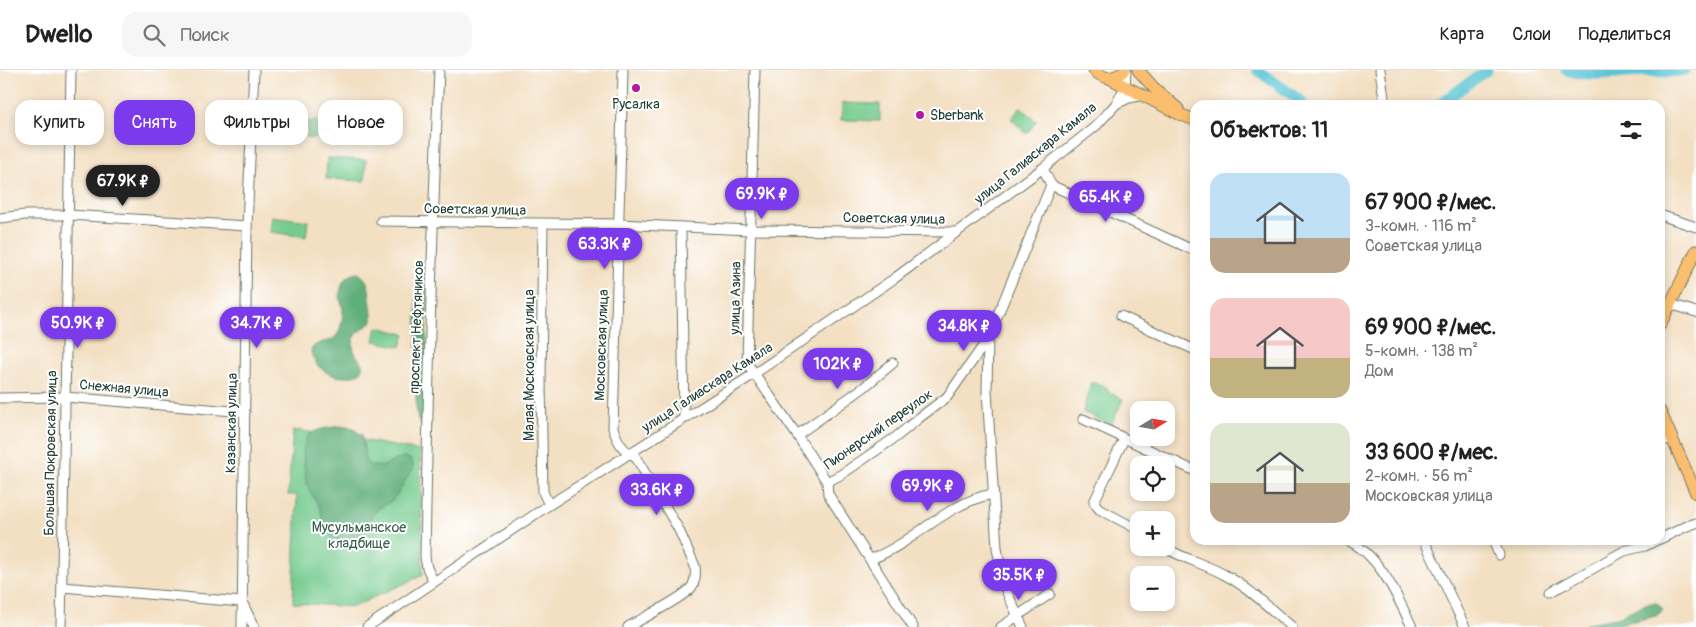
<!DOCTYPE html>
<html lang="ru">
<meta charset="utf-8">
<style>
:root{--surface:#fff;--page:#f6f6f6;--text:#222;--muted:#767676;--line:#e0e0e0;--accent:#7c3aed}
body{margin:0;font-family:Pangolin,sans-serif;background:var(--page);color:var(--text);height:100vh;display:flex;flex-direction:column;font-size:19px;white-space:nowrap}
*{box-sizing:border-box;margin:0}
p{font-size:16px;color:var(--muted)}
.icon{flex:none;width:28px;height:28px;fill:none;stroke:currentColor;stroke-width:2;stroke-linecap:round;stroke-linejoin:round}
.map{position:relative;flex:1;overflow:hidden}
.sheet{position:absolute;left:1190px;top:30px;width:475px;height:445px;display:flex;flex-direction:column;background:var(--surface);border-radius:15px;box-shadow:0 2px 8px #0003}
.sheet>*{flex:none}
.guide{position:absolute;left:15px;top:30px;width:475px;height:45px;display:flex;gap:10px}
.needle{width:32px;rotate:79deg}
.buttons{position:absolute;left:1130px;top:331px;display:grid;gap:10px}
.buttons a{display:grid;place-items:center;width:45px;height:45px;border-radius:10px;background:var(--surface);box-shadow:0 2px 8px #0003;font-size:25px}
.price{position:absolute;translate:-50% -42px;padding:0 11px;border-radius:18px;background:var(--accent);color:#fff;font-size:16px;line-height:32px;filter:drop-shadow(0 1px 2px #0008)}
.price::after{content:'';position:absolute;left:50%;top:30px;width:15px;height:11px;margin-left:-8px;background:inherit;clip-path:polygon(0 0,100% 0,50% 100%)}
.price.active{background:#222;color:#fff}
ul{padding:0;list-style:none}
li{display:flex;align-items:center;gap:15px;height:125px;padding:0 20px}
li span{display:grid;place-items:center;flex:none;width:140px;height:100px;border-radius:15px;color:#555}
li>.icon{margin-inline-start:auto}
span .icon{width:60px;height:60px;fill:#fffc;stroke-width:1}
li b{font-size:21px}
h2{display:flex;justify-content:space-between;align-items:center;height:60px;padding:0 20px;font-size:21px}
.pill{padding:0 18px;border-radius:15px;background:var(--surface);box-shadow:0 2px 8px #0003;font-size:18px;line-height:45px}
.pill.active{background:var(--accent);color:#fff}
header{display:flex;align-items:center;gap:30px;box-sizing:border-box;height:70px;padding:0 25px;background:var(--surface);border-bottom:1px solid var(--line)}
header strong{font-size:24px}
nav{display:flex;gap:28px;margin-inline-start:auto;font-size:18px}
.search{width:350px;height:45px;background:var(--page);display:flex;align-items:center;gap:12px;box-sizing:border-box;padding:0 18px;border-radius:15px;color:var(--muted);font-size:19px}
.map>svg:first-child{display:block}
.green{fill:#76cb8f;stroke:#4a8462}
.forest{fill:#60af7a;stroke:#407657}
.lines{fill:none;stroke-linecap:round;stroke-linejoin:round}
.river{stroke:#5bc5d6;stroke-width:11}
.minor-casing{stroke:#697666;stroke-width:11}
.major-casing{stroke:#697666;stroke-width:13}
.minor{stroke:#fff;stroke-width:9}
.major{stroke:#fbbe6e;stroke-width:11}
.poi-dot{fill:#b5179e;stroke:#fff;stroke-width:2}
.labels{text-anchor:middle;stroke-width:4;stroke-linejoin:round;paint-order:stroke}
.poi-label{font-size:14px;fill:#1f3d34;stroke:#fff}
.street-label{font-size:14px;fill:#1f3d34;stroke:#fff}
.park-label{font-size:14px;fill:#35604b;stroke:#fff}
</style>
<header>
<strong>Dwello</strong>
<div class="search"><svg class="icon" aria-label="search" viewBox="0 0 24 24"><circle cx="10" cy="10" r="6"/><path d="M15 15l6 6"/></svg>Поиск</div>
<nav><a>Карта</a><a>Слои</a><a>Поделиться</a></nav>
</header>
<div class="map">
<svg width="1696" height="557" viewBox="0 0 1696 557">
<rect width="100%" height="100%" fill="#fff"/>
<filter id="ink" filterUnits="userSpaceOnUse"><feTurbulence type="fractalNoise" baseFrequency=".02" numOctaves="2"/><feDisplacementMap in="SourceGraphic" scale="10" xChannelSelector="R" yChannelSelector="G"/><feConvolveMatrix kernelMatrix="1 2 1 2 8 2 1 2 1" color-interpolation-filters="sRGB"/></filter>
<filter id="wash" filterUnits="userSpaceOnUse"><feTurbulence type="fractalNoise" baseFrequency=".0096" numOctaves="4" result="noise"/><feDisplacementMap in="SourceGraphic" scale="20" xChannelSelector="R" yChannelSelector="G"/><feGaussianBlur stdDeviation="1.12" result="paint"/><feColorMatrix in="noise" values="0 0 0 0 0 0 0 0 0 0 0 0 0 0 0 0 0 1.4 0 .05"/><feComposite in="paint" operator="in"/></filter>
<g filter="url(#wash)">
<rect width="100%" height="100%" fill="#f3dfc2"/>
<g class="green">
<path d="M842,33L880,34V51L841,50Z"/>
<path d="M1021,37L1036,51L1027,64L1011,49Z"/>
<path d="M308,51L333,52V68H307Z"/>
<path d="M327,88L366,90L365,111L326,109Z"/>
<path d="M272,146L308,151L306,167L270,162Z"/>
<path d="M377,257L405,264L401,277L374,271Z"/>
<path d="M1091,312L1107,317L1106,320L1123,329L1111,355L1083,342Z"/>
<path d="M293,360L340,366L420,381L423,505L353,537L293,533L297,425H288Z"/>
</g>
<g class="forest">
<path d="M426,199L428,204L424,350L421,355L418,350L416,337L417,206L420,200Z"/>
<path d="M358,203C371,210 369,223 371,235C371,239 373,246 372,251C370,256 363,257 360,261C349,271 352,283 362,292V301C345,315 313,303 311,280C319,266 336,279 341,255C342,251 343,245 343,240C342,236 341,232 340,229C339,216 345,204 358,203Z"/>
<path d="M340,356L352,358L362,365L365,389L369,395L381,397L398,389L404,387L410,389L413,394V400C404,409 401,422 391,431C386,435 379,437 375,442C366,452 367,464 350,469C343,471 334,470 329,464C323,458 323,447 320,439C317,432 312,426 309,419C304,407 299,373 310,364C319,358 330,358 340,356Z"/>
<path d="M1648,533H1657L1663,540L1656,546L1616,555L1583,557L1588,553L1615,548Z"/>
</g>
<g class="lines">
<g class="river">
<path d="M1257,0L1301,31L1303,35"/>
<path d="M1566,0C1592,8 1616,2 1641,1C1657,1 1668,4 1684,0"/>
<path d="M1438,35L1487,0"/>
</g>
</g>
</g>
<g filter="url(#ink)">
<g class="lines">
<defs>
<g id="minor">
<path d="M623,0L613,358C617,370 622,381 635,386L678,458L695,496C696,504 696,511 691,518C683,528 641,549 628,557"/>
<path d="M755,0L747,293L797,365L827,412L828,424L913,557"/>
<path d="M1380,0L1385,35"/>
<path d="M1116,34L1129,28L1144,25"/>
<path d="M1043,98L1051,115L1195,181"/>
<path d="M1660,145L1696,157"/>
<path d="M0,148L25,145H69L247,156"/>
<path d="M381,151L618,154L749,160L957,162"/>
<path d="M543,154L541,310L543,422L549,435"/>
<path d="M681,158L684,347"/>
<path d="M1670,234L1696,242"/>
<path d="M1121,246L1195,280"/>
<path d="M988,269L987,321L997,478L1004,516L1023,557"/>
<path d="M0,328L65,327L245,342"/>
<path d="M1083,349L1195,401"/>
<path d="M797,365L863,318L893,293"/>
<path d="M1124,369L1094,432L1099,439L1139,460"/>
<path d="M1660,369L1666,370"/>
<path d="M827,412L842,404L896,367L919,348L947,327L988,269L1051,115"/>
<path d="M1660,469L1687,456L1696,453"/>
<path d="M1347,470C1380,485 1397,526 1412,557"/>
<path d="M1424,470L1465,557"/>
<path d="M1493,470L1499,485"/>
<path d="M1166,478C1184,489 1205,494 1223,504C1249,517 1270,539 1292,557"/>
<path d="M871,489C914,473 947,432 993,424"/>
<path d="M434,512L427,498L425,487C428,324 432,162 439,0"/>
<path d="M62,517L242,532L254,557"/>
<path d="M1551,522L1624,481L1645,476L1657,470"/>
<path d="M61,557L71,0"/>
<path d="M242,557L247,156L254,0"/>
<path d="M367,557L549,435L754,304L895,208L1043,98L1096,56L1116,34L1125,17L1126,0"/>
<path d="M1001,557L1050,524"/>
</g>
<g id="major">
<path d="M1094,0C1103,10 1115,10 1124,0"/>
<path d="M1138,0L1154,18L1178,39"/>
<path d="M1109,8L1179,44L1195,50"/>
<path d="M1660,255L1696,181"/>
<path d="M1660,341L1696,423"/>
</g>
</defs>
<use href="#minor" class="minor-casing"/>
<use href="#major" class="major-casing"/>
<use href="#minor" class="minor"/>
<use href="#major" class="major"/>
</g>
</g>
<g class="poi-dot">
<circle cx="636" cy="18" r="5"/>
<circle cx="920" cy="45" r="5"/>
</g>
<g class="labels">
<g class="poi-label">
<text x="636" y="39">Русалка</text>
<text x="930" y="50" text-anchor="start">Sberbank</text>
</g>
<g class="street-label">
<text transform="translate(1035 83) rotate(-39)" y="5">улица Галиаскара Камала</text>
<text transform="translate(475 139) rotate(1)" y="5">Советская улица</text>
<text transform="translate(894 148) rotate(1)" y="5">Советская улица</text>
<text transform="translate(735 228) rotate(-89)" y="5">улица Азина</text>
<text transform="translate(416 257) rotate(-88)" y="5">проспект Нефтяников</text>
<text transform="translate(601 275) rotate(-88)" y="5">Московская улица</text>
<text transform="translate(529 295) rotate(-90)" y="5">Малая Московская улица</text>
<text transform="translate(707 317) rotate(-33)" y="5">улица Галиаскара Камала</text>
<text transform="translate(124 318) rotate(5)" y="5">Снежная улица</text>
<text transform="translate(231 353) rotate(-89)" y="5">Казанская улица</text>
<text transform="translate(878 359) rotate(-35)" y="5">Пионерский переулок</text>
<text transform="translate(50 383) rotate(-89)" y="5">Большая Покровская улица</text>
</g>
<g class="park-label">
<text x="359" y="462">Мусульманское<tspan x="359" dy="16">кладбище</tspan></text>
</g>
</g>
</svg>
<div class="buttons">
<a><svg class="needle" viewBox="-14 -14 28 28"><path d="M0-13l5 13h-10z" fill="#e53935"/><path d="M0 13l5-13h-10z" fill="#767676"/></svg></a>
<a><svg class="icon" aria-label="locate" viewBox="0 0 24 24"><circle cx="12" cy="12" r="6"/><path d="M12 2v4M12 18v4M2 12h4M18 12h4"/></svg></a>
<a>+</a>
<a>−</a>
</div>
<b class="price active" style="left:123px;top:137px">67.9K ₽</b>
<b class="price" style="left:762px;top:150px">69.9K ₽</b>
<b class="price" style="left:1106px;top:153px">65.4K ₽</b>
<b class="price" style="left:605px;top:200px">63.3K ₽</b>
<b class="price" style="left:78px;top:279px">50.9K ₽</b>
<b class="price" style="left:257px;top:279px">34.7K ₽</b>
<b class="price" style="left:964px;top:282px">34.8K ₽</b>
<b class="price" style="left:838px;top:320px">102K ₽</b>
<b class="price" style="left:928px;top:442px">69.9K ₽</b>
<b class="price" style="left:657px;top:446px">33.6K ₽</b>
<b class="price" style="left:1019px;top:531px">35.5K ₽</b>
<div class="guide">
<a class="pill">Купить</a>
<a class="pill active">Снять</a>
<a class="pill">Фильтры</a>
<a class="pill">Новое</a>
</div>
<section class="sheet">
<h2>Объектов: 11<svg class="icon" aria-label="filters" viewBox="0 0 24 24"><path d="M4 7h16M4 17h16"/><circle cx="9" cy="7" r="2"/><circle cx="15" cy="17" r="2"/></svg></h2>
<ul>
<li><span style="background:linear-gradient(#bfe0f5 65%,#b9a48a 0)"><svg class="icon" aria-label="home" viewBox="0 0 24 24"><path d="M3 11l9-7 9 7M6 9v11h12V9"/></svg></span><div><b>67 900 ₽/мес.</b><p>3-комн. · 116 m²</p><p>Советская улица</p></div></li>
<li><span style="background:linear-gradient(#f6c9c9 60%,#c2b280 0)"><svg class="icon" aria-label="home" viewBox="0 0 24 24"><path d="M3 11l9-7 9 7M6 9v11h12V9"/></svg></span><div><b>69 900 ₽/мес.</b><p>5-комн. · 138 m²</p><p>Дом</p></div></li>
<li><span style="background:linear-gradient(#dfe7d0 60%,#b9a48a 0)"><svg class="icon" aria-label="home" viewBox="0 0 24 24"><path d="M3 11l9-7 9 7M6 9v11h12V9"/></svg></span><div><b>33 600 ₽/мес.</b><p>2-комн. · 56 m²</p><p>Московская улица</p></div></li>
</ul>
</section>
</div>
